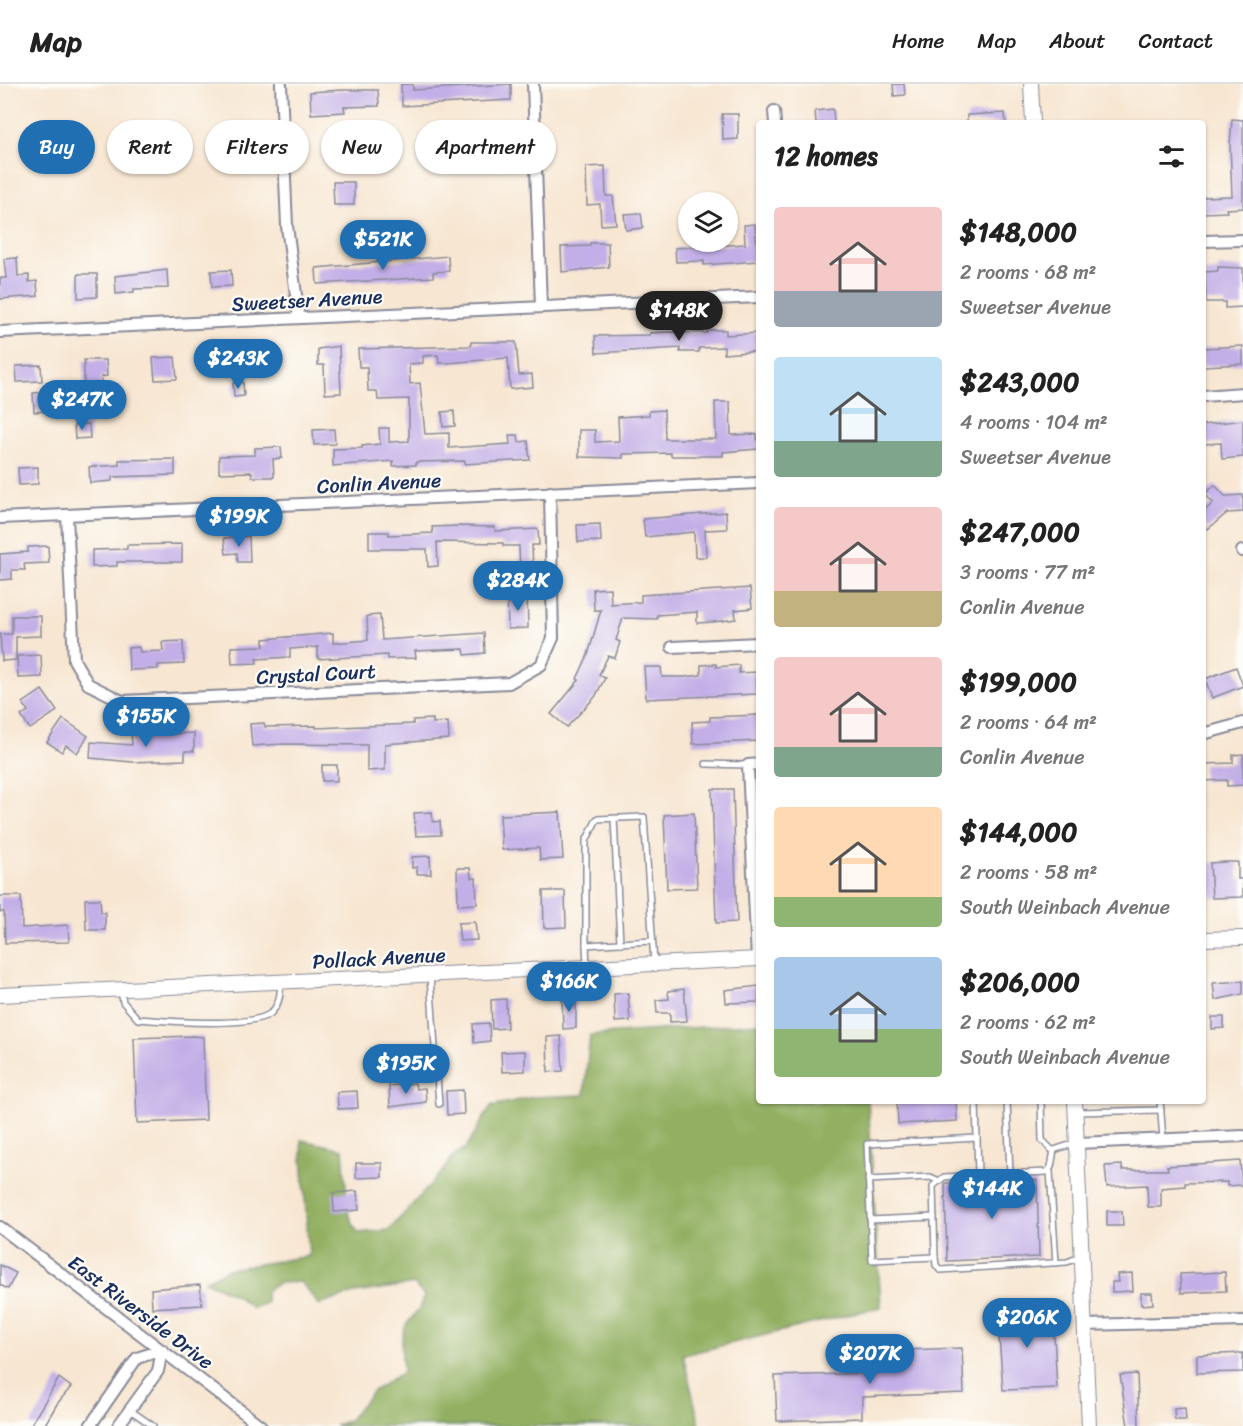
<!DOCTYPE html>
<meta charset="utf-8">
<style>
:root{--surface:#fff;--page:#f2f2f2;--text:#222;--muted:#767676;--line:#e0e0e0;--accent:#1f6fb2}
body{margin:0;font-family:Sriracha,sans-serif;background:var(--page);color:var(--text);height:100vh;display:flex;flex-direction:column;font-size:22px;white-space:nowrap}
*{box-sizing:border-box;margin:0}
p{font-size:20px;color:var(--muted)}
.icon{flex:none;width:33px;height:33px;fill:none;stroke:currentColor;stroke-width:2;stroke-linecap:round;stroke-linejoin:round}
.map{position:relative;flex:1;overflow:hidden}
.sheet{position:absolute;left:756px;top:36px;width:450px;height:984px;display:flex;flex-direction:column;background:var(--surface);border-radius:6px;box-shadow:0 2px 4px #0004}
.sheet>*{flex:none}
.hud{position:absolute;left:18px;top:36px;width:570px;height:54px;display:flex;gap:12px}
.tools{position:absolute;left:678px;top:108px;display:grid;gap:12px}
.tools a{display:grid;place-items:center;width:60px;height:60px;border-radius:50%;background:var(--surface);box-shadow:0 2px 4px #0004;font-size:30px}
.price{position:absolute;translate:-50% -51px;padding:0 14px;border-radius:21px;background:var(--accent);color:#fff;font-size:20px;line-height:39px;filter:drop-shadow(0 2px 3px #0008)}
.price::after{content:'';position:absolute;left:50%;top:36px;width:18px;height:14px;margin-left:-9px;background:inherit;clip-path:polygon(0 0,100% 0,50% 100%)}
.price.selected{background:#222;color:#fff}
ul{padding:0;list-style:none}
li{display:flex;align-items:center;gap:18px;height:150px;padding:0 18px}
li span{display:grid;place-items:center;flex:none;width:168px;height:120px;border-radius:6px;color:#555}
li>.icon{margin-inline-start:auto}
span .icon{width:72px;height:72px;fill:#fffc;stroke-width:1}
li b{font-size:26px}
h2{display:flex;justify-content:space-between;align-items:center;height:72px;padding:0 18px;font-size:26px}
.pill{padding:0 21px;border-radius:27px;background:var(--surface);box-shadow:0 2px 4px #0004;font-size:21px;line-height:54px}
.pill.selected{background:var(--accent);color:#fff}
header{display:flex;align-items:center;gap:36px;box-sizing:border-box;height:84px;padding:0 30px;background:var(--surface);border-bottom:2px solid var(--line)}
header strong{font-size:28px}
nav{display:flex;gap:33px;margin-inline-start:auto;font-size:21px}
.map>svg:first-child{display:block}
.forest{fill:#93b062;stroke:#577060;stroke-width:1.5}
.building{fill:#c3afe7}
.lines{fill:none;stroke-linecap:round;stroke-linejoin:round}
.service-casing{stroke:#898a98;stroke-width:8}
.minor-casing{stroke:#898a98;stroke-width:14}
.tertiary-casing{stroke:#898a98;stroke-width:16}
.service{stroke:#fff;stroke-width:5}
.minor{stroke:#fff;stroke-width:10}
.tertiary{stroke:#fff;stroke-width:14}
.labels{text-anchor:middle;stroke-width:4.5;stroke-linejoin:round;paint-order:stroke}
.street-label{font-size:20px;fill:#1b2f5e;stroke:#fdfcf7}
</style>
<header>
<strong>Map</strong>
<nav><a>Home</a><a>Map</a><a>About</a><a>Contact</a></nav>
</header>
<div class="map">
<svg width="1243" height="1342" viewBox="0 0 1243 1342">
<rect width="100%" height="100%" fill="#fdfcf7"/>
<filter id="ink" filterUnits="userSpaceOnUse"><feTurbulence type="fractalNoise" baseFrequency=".0167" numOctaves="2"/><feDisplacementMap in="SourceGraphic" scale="12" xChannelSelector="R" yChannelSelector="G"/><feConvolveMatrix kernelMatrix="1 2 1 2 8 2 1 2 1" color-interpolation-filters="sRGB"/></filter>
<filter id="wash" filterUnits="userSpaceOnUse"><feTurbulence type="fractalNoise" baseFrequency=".008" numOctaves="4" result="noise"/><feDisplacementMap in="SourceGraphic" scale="24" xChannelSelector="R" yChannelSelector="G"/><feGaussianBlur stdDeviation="1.35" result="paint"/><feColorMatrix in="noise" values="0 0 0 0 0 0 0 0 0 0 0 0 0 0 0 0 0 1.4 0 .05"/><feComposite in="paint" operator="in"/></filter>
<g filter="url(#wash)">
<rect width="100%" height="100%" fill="#f7e6d1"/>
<path class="forest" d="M759,939V1017H868L881,1223L683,1271L700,1342H335L349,1336L373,1307L403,1288C402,1273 399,1253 407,1240C415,1228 422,1227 424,1212L414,1200L354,1209L319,1221L301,1198L278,1199L266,1207V1219L253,1224L233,1210L205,1197L228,1185L309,1172L301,1056L343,1065L348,1129L358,1149L389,1146L444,1086L453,1072L466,1064L491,1022L534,1013L584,1011L590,951Z"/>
<g id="blocks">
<g class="building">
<path d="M401,0H413V6L511,0V16L402,22Z"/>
<path d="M893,0H904L905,11L894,12Z"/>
<path d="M343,6H378L379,22L344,23L345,28L311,30L310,8Z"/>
<path d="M833,25L834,39H816L815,27Z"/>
<path d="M1005,29L1006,39H967V31Z"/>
<path d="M722,30H738V55L723,56Z"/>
<path d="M1232,35L1243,36V124L1226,125L1227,128L1203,129V113L1232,112L1230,61Z"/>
<path d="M605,82L606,112H613L616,140L601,141L600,120L587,121L586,83Z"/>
<path d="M333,98H354V121H334Z"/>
<path d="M641,129L643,144L626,146L624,130Z"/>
<path d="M755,140L758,177L704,181V177L676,178L675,164L704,162V159H715V162L745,160L744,141Z"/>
<path d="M590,159H608L609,183L562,188L561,163L590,162Z"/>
<path d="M448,172L449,187L433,188V193L317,200L316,184Z"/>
<path d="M17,174L18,192L29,191V198L37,197L38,212L0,215V194H6L4,175Z"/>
<path d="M1218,183L1243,184V223L1225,224V218H1206L1205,188L1218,187Z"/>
<path d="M167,186L168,204L134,205V208L116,210L115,192Z"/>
<path d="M231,186L232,202L212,203L211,187Z"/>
<path d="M78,190H97V213L78,214Z"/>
<path d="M707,246H726V251L758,249L759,267L724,270V263L699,264V268H680V264L596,269L595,252L650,251V249L669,248L707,249Z"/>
<path d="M471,258H516L519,291L532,290L533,303L510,305L508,274L447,279H439L438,271L423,272V279L409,280L410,300L420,299L425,350L449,349V364L510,360L509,351H518L519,358L528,357L530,376L465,380V377L416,378V381L393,382V377L333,382V365L362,364V362L380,360L379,344H389V358L409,357V315L378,316L377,307H368L367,283H359L358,265L471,262Z"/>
<path d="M339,262L341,309L325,310L324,281H318V265Z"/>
<path d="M1243,262V280L1203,282V264Z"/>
<path d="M175,273L177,295L155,296L153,274Z"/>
<path d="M84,276H106L107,292L101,293L102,306L84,307Z"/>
<path d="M41,281L42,297L17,298L16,282Z"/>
<path d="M243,298L244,312L234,313L233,299Z"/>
<path d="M48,308L49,327L34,328L33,309Z"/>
<path d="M715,318H730L731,351L757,350L758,365L723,368V372H671V369L623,370V374L579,373V346H595V358L619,357L618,333L649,331V327L664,326L665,355H716Z"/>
<path d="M454,327L455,342L443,343L442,328Z"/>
<path d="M1243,336V373L1222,375L1221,359L1203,360V341Z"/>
<path d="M89,340L90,354L75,355L74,341Z"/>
<path d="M334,345L335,360L314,361L313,346Z"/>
<path d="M281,363L282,374L273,375L274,393H252V388L219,389V372L255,371V364Z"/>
<path d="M175,375V391L112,393V397L90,399L89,383L119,381V376Z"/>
<path d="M38,383V400L19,401L18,384Z"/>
<path d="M1215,401L1225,412L1243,411V428L1227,429L1208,445L1203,440V428L1213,419L1205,410Z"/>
<path d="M726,428L727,445L705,446L706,473H695L694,448L645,453L643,435Z"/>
<path d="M600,440L601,457L578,458L577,441Z"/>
<path d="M458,442L495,443V447L538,445L539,461H532L533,487L520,488L519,462H503V459L437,458L438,482L428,483L427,465H369V448H389V451L433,449L432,443Z"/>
<path d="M249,452L250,478H238L237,469L226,470L224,454Z"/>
<path d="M182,460V478H117V482L92,483V466L127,465V461Z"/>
<path d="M48,462L49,479L24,480L25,486H12V495L0,496V470L28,468V463Z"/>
<path d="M610,504L611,520L641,518V511L750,504L752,524L735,526L736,535L713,538L697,539V528L657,531V535L623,534L616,556L620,558L615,574L608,572L599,591L605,594L595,613L567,643L551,630L579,596L577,595L588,571L601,526H594L593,505Z"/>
<path d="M527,510L528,544L508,545L507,511Z"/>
<path d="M380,531L382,556L484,549L485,569L465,571L464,565L415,567L416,574L387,575V571L318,575V563L290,565V573L256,575L257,579L232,580L231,563L264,562V555L333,549V559L368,556L367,532Z"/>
<path d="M12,532H41V552L16,553V576L2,577L0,550H12Z"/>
<path d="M183,557L184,580L158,581V585L129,586L128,564L139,563L140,568L163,567L162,558Z"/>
<path d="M41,571L42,593L18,594L17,572Z"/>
<path d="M716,580V583L739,581V589L756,588L757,610L646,615L644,583H661L662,593H684L701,591V581Z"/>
<path d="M1236,583L1243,602L1212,614L1205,595Z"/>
<path d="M42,606L57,627L30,645L21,632L28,627L23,619Z"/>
<path d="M759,631V657L693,660L692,638L710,637V633Z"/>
<path d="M63,635L88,652L77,669L66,661L62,668L47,658Z"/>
<path d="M433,635V639L448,638L449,655L385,660V686L367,687V661L284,660L252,662L250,640L264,639L265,643L316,642V644L413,640V636Z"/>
<path d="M147,646L148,651L194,649V667H185V676L132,678L90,674L91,658L132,661L131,647Z"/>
<path d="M1243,670V701L1227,702V696L1203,697V680L1233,679V671Z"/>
<rect x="322" y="681" width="15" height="16"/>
<path d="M712,705H733L737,838L716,839Z"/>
<path d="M432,728L433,738L440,737L441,751L416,752L414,729Z"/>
<path d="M560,728L563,775L540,776L539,764L502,766L500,731Z"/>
<path d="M694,729L697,804L667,805L664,731Z"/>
<path d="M430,772L431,790H417V783L412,784V773Z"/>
<path d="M1225,778H1238V795H1243V813L1212,814L1210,779Z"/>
<path d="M457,784H470L471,794H476L477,820L458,821Z"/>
<path d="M543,807H565L566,843L544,844Z"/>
<path d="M0,812H21L22,844L68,841L69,858L5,859L4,828H0Z"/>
<path d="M85,815H100L101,828H105V846H86Z"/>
<path d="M475,838L477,856L460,857L458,839Z"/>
<path d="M1243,897V910L1215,916L1213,899Z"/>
<path d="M759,902V918L726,919L725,906Z"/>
<path d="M684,905L687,937L670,938V929H657L656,916L669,915L668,907Z"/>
<path d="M628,909L630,937L615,938L614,910Z"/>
<path d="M562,913H576V944L563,945Z"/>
<path d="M506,915L507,944L492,945L491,916Z"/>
<path d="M1212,933H1224V944L1212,945Z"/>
<path d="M489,939L490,957L474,959L473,940Z"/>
<path d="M193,952L203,953L206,1036L137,1039L134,954Z"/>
<path d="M561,952L563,987L548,988L547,953Z"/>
<path d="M525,967V987L502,988L501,968Z"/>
<path d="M415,999L416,1005L425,1004L426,1018L390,1023L389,1002Z"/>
<path d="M463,1006L464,1030L447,1031L446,1007Z"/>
<path d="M357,1007L358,1024L338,1025L337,1008Z"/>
<path d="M897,1017H956L957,1037L898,1040Z"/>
<path d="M1240,1077L1242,1101L1227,1102V1098L1185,1099V1102L1161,1104V1123H1148L1147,1101L1107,1103L1105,1082L1122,1081V1086H1168L1167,1082Z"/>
<path d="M356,1079H382V1093L356,1094Z"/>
<path d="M1037,1096L1039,1173L947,1177L945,1099Z"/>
<path d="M357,1107L359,1126L334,1128L333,1109Z"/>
<path d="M1107,1127H1122L1123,1142H1107Z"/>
<path d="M0,1181L16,1189L8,1205L0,1201Z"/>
<path d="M1225,1188L1226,1207L1181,1209L1180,1190Z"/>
<path d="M1132,1189L1133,1207L1112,1208V1198H1118L1117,1190Z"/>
<path d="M200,1201L202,1221L152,1224L151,1205Z"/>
<path d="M1141,1209H1152L1153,1220L1141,1221Z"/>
<path d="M1041,1223V1234H1053L1057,1304L1003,1306L997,1226Z"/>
<path d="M962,1264L964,1309L862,1313V1334L777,1337L775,1292L878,1289L877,1267Z"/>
<path d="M1243,1269V1288L1197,1289V1271Z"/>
<path d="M1137,1290L1139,1342H1128L1120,1291Z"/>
<path d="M59,1294L71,1303L57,1320L44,1342H30Z"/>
<path d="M1185,1324L1186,1336H1175L1174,1325Z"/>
</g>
</g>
</g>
<g filter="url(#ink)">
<use href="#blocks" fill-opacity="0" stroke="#898a98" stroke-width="1.5"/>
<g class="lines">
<defs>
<g id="service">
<path d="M706,680L748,681"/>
<path d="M614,734L620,859"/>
<path d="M652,857L586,861V757L597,735L644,733L654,878"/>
<path d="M586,861L587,883"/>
<path d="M430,892L439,1020"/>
<path d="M121,907L123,918L138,935C163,937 253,944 271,929C279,921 281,909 280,899"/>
<path d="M976,1017L978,1091"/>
<path d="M1007,1017L1010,1090"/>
<path d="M1041,1017L1042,1056L1053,1067"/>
<path d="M1160,1017L1163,1055"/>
<path d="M1077,1028L1161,1026"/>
<path d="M1075,1059L1054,1066L1051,1083L1047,1088L944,1093L933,1102L935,1173L936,1181L940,1186L1067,1178L1080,1173"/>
<path d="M1050,1087L1056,1179"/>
<path d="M868,1096L930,1093L937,1096"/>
<path d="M870,1136L934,1133"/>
<path d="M935,1173L872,1176L867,1060L977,1054"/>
<path d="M130,1326L153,1342"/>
<path d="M246,1342L253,1336"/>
</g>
<g id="minor">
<path d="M281,0L287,142L299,234"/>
<path d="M533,0L541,222"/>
<path d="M774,27L775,39"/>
<path d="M1203,157L1243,156"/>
<path d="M0,248L759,213"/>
<path d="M1203,312L1243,309"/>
<path d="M67,432L74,576L88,600L122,617L509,599L541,581L553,554L550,408"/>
<path d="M0,434L759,399"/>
<path d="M1242,467H1243"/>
<path d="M672,563L759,559"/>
<path d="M1203,650L1243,639"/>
<path d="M757,875L748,681L759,680"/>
<path d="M1077,1059L1243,1052"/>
<path d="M0,1143L261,1342"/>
<path d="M1084,1241L1243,1237"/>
<path d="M90,1342L137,1274L162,1266L158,1287L118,1342"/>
</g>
<g id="tertiary">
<path d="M1031,0L1033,39"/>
<path d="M1203,855L1243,854"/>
<path d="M0,911L759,875"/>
<path d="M1075,1017L1089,1342"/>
</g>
</defs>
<use href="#service" class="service-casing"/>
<use href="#minor" class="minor-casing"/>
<use href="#tertiary" class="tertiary-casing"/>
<use href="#service" class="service"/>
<use href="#minor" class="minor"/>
<use href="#tertiary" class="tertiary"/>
</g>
</g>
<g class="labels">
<g class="street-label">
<text transform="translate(307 216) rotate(-3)" y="7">Sweetser Avenue</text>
<text transform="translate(379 399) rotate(-3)" y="7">Conlin Avenue</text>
<text transform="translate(316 590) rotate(-3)" y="7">Crystal Court</text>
<text transform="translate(379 874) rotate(-3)" y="7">Pollack Avenue</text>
<text transform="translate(141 1228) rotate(37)" y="7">East Riverside Drive</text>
</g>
</g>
</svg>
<div class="tools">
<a><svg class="icon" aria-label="layers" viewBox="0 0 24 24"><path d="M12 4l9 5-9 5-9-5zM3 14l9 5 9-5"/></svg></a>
</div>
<b class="price" style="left:383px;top:187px">$521K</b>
<b class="price selected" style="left:679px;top:258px">$148K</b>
<b class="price" style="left:238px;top:306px">$243K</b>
<b class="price" style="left:82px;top:347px">$247K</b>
<b class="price" style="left:239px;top:464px">$199K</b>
<b class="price" style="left:518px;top:528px">$284K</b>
<b class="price" style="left:146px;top:664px">$155K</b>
<b class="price" style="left:569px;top:929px">$166K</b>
<b class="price" style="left:406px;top:1011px">$195K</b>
<b class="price" style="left:992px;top:1136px">$144K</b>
<b class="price" style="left:1027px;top:1265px">$206K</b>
<b class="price" style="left:870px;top:1301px">$207K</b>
<div class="hud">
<a class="pill selected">Buy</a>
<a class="pill">Rent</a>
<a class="pill">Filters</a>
<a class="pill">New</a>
<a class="pill">Apartment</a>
</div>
<section class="sheet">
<h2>12 homes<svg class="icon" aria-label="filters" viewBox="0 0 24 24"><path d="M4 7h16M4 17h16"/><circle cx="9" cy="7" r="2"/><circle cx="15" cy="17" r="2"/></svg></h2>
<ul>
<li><span style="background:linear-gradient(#f6c9c9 70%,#9aa5b1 0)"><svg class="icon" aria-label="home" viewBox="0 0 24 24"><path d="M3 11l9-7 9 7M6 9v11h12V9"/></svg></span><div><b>$148,000</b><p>2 rooms · 68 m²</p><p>Sweetser Avenue</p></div></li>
<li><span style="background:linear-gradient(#bfe0f5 70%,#7fa58c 0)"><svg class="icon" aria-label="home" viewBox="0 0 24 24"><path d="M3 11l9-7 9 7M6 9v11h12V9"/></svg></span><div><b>$243,000</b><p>4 rooms · 104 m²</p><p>Sweetser Avenue</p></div></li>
<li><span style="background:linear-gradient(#f6c9c9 70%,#c2b280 0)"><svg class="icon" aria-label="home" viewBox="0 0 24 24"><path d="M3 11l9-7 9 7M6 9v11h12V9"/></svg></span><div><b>$247,000</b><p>3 rooms · 77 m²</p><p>Conlin Avenue</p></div></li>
<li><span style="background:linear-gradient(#f6c9c9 75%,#7fa58c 0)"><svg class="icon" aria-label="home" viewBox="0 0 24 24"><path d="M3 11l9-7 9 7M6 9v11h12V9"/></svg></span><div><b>$199,000</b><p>2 rooms · 64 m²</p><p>Conlin Avenue</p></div></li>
<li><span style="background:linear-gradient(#ffd9b3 75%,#8fb573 0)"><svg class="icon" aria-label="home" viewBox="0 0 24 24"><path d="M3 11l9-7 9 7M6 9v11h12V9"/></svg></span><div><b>$144,000</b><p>2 rooms · 58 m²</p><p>South Weinbach Avenue</p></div></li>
<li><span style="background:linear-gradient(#a9c7e8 60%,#8fb573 0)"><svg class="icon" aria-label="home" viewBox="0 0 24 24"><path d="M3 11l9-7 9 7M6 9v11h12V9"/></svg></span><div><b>$206,000</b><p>2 rooms · 62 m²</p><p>South Weinbach Avenue</p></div></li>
</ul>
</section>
</div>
